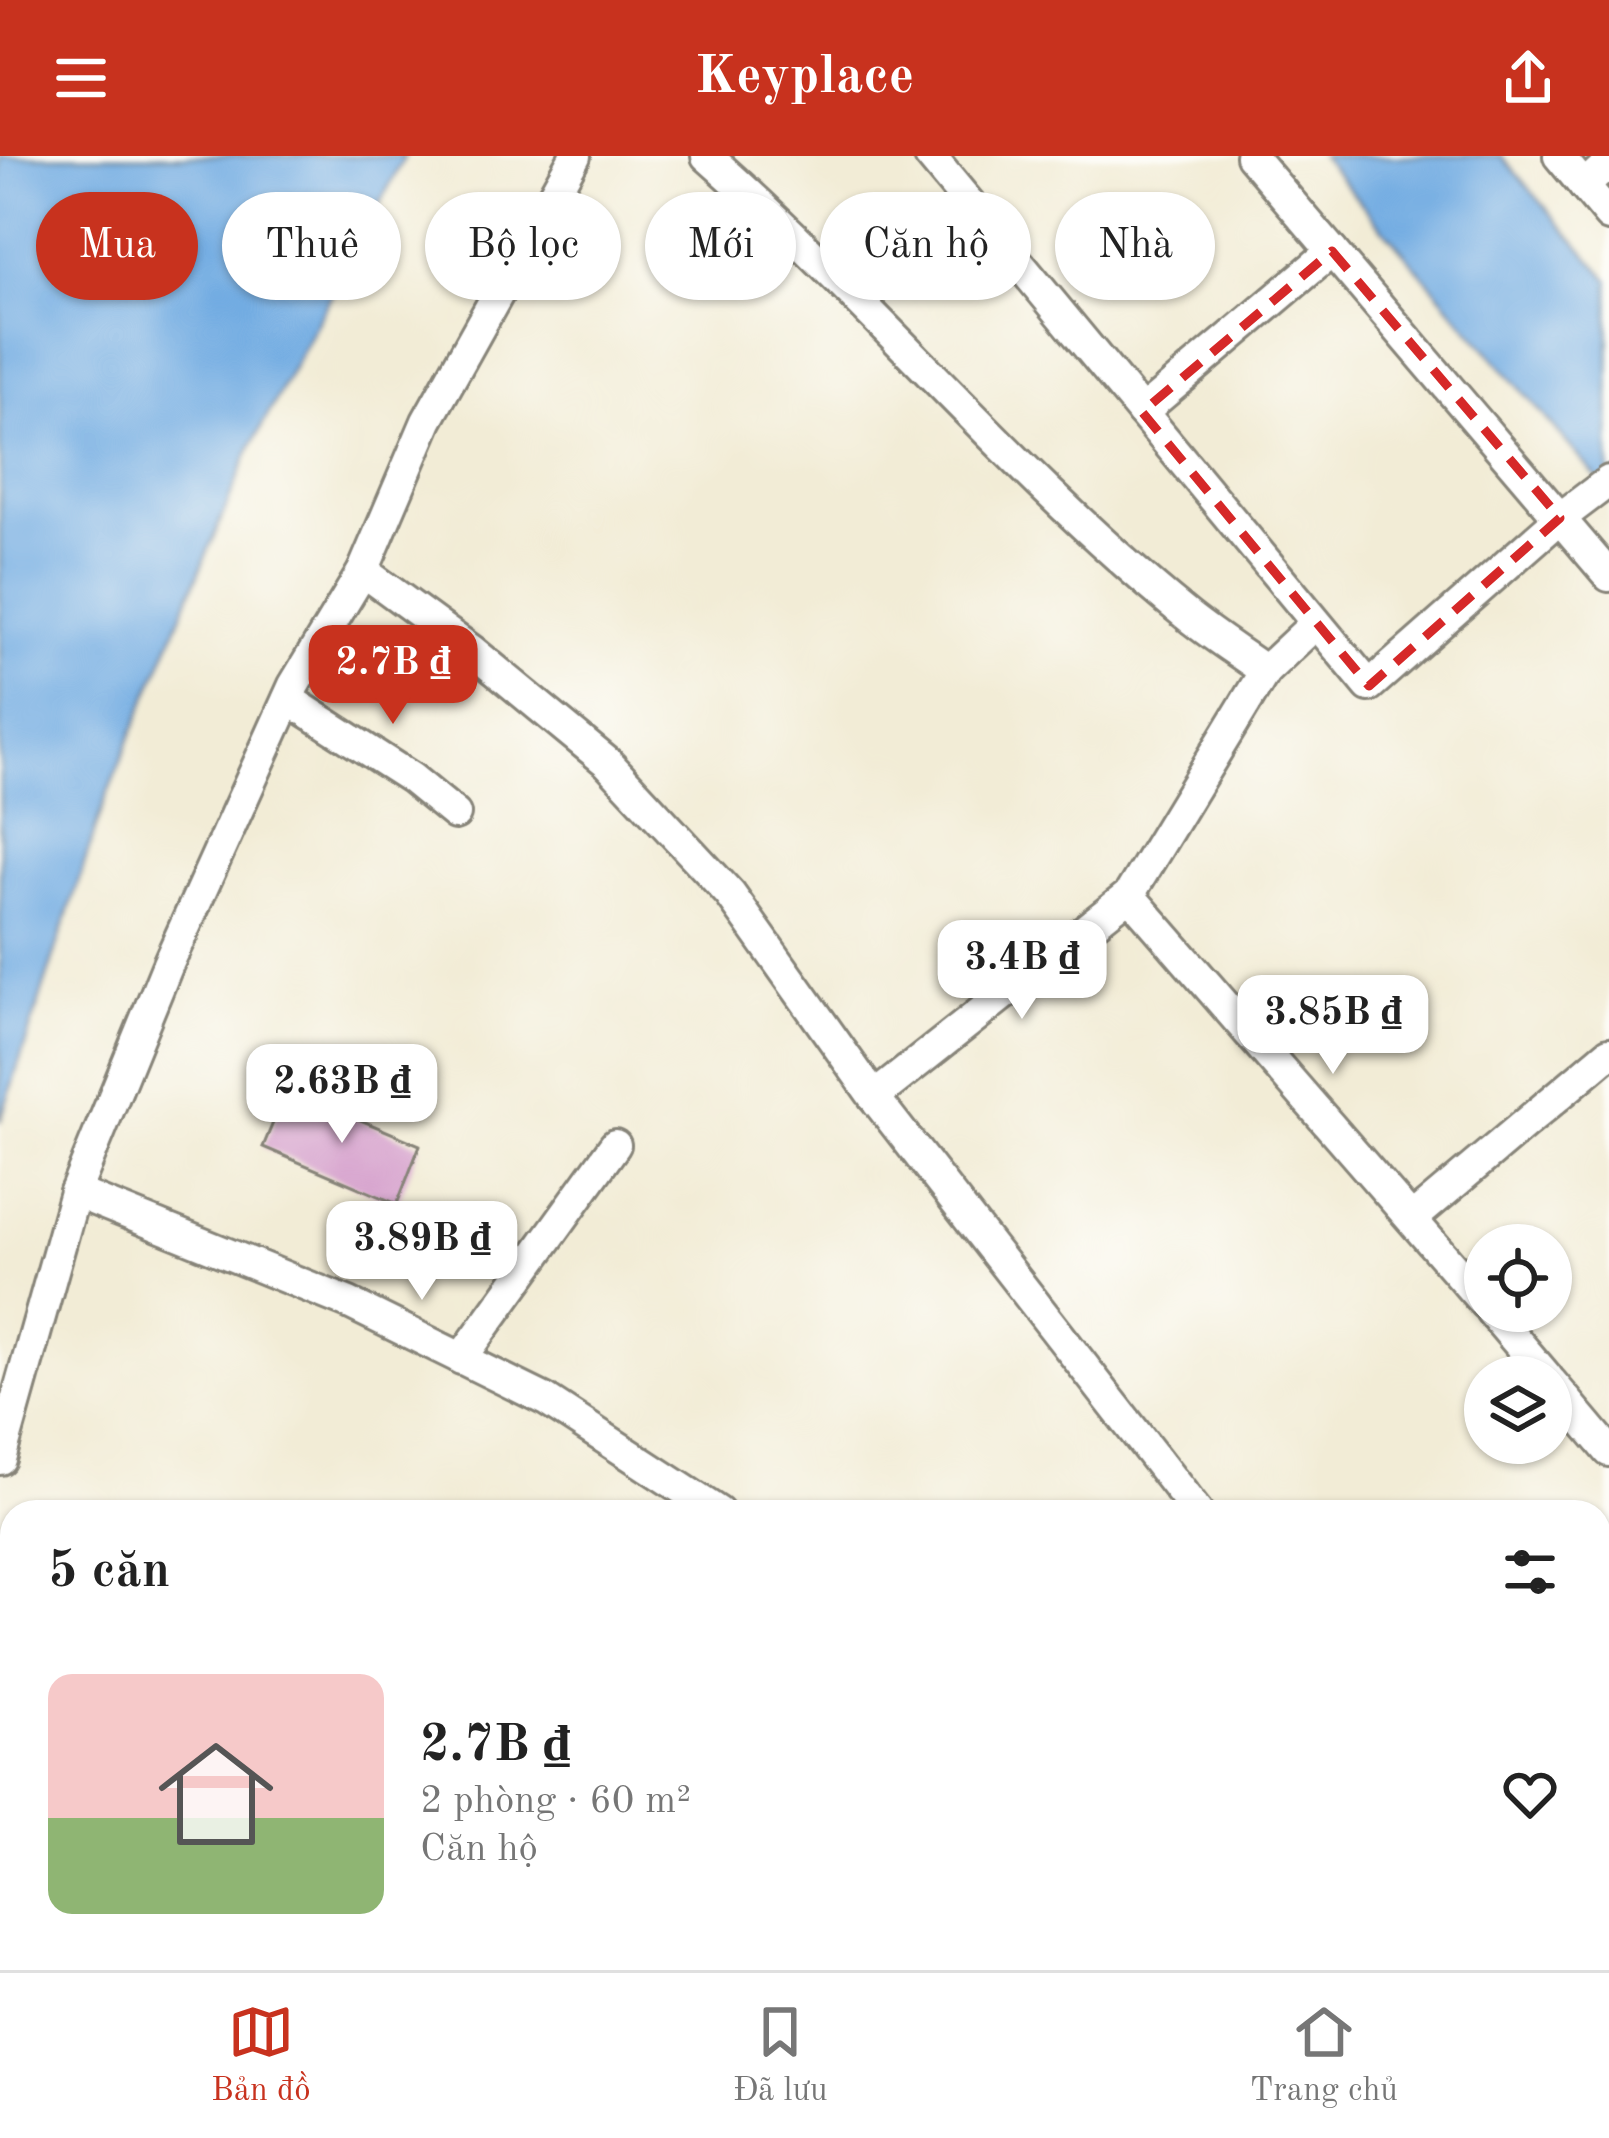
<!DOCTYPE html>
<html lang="vi">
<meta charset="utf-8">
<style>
:root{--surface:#fff;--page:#f2f2f2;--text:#222;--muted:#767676;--line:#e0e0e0;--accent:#c8321e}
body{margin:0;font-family:"Old Standard TT",serif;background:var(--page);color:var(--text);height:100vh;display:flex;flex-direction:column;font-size:45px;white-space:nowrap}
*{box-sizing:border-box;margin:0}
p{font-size:39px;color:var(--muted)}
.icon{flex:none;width:66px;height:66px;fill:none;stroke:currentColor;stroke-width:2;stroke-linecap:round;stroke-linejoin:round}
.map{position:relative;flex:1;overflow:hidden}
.panel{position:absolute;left:0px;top:1344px;width:1611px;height:471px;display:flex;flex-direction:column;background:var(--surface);border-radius:36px 36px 0 0;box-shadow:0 3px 9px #0004}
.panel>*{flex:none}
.hud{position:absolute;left:36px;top:36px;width:1539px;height:108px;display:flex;gap:24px}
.controls{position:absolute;left:1464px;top:1068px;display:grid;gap:24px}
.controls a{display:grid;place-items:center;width:108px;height:108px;border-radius:50%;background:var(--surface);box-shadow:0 3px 9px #0004;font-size:60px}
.price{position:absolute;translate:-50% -102px;padding:0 27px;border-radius:24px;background:#fff;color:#222;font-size:39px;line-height:78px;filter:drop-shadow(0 3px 6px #0008)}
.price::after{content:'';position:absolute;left:50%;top:72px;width:36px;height:27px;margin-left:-18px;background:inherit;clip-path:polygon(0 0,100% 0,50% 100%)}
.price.current{background:var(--accent);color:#fff}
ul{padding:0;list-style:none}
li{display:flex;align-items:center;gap:36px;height:300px;padding:0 48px}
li+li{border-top:3px solid var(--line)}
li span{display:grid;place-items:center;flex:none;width:336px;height:240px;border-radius:24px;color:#555}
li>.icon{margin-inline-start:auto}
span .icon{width:144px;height:144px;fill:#fffc;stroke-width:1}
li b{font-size:51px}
h2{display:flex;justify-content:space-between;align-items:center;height:144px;padding:0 48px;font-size:51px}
.tag{padding:0 42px;border-radius:54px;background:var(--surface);box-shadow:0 3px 9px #0004;font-size:42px;line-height:108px}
.tag.current{background:var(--accent);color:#fff}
header{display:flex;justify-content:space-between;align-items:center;height:156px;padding:0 48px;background:var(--accent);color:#fff;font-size:54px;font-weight:800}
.tab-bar{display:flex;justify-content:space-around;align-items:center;height:168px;border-top:3px solid var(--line);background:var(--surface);font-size:33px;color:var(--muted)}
.tab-bar a{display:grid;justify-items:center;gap:6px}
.tab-bar .current{color:var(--accent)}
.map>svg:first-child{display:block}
.water{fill:#72ace2;stroke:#47647f;stroke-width:3}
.building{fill:#d8a6cf}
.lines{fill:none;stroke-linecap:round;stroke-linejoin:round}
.minor-casing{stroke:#878479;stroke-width:36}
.secondary-casing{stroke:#878479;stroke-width:48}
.minor{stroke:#fff;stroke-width:30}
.secondary{stroke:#ffe4c6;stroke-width:42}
.marked{fill:none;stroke:#d62828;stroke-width:9;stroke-dasharray:24 15;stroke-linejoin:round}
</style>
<header><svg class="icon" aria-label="menu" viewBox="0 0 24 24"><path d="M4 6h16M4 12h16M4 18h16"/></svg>Keyplace<svg class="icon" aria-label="share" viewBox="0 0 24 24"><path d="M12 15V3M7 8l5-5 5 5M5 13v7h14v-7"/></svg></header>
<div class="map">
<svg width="1609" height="1814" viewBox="0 0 1609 1814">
<rect width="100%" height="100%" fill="#fdfcf7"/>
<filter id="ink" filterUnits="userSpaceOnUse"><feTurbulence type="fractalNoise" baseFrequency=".00833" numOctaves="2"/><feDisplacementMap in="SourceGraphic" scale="24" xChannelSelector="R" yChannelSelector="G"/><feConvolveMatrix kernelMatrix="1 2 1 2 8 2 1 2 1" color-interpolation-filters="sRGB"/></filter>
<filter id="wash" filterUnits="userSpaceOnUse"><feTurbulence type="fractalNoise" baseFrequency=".004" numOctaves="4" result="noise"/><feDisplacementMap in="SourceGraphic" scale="48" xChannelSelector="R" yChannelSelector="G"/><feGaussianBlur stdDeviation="2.7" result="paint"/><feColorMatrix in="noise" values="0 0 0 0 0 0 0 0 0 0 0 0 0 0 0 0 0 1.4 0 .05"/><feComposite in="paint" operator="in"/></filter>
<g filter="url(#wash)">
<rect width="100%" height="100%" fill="#f2ecd6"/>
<g class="water">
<path d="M0,0H405L251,291L106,641L0,966Z"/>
<path d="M1321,0H1501L1609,124V336Z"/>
</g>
<g id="blocks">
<path class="building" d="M287,933L420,989L397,1048L263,991Z"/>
</g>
</g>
<g filter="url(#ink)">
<use href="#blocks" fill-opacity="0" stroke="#878479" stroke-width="3"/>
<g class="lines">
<defs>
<g id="minor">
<path d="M707,0C872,145 1012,317 1183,456C1208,477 1237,495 1265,515"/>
<path d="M930,0L1369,530L1560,362L1609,325"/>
<path d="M1251,0L1609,420"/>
<path d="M1559,0L1609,60"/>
<path d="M1584,30L1609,7"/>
<path d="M1142,256L1332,95"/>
<path d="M363,415L471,494L608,607L730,738L874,941L1197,1356"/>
<path d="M288,543L411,622L455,658"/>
<path d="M1129,739L1485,1148"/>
<path d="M874,941L1129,739L1265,515L1316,467"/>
<path d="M75,1036L349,1147L546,1244L718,1356"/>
<path d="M1413,1062L1609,897"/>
<path d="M1491,1155L1547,1221"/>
<path d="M461,1203L615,989"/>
<path d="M1551,1226L1609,1295"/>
<path d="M0,1303L75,1036L168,808L294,529L363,415L427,265L575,0"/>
<path d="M0,1514L12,1518"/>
<path d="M0,1575V1618"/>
<path d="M718,1803L742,1814"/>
<path d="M1040,1803L1045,1814"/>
</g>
<g id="secondary">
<path d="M1599,1414L1609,1408"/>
<path d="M1210,1814L1211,1803"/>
</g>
</defs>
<use href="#minor" class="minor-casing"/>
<use href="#secondary" class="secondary-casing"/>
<use href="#minor" class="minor"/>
<use href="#secondary" class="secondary"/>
</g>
</g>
<path class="marked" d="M1332,95L1560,362L1369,530L1142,256Z"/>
</svg>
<div class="controls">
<a><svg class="icon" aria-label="locate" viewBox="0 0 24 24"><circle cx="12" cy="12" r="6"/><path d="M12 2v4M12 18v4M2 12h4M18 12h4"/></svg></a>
<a><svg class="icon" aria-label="layers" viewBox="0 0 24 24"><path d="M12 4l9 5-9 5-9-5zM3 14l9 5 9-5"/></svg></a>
</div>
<b class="price current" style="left:393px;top:571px">2.7B ₫</b>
<b class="price" style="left:1022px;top:866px">3.4B ₫</b>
<b class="price" style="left:1333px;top:921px">3.85B ₫</b>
<b class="price" style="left:342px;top:990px">2.63B ₫</b>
<b class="price" style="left:422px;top:1147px">3.89B ₫</b>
<div class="hud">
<a class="tag current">Mua</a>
<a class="tag">Thuê</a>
<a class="tag">Bộ lọc</a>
<a class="tag">Mới</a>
<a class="tag">Căn hộ</a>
<a class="tag">Nhà</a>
</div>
<section class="panel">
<h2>5 căn<svg class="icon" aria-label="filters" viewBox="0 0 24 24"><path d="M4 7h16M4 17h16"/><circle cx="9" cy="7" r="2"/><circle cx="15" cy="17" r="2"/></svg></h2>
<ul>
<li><span style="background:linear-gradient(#f6c9c9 60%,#8fb573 0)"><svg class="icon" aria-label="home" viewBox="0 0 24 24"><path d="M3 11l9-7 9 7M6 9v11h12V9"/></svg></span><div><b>2.7B ₫</b><p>2 phòng · 60 m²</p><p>Căn hộ</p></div><svg class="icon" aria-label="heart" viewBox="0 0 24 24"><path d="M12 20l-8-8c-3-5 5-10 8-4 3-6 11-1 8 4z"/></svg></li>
</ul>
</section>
</div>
<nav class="tab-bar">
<a class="current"><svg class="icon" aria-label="map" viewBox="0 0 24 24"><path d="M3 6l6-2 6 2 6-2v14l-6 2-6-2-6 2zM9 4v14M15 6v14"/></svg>Bản đồ</a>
<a><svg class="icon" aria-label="saved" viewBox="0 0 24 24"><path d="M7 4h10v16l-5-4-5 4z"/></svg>Đã lưu</a>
<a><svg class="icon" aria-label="home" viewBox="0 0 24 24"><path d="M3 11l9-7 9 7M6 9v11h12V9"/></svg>Trang chủ</a>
</nav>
